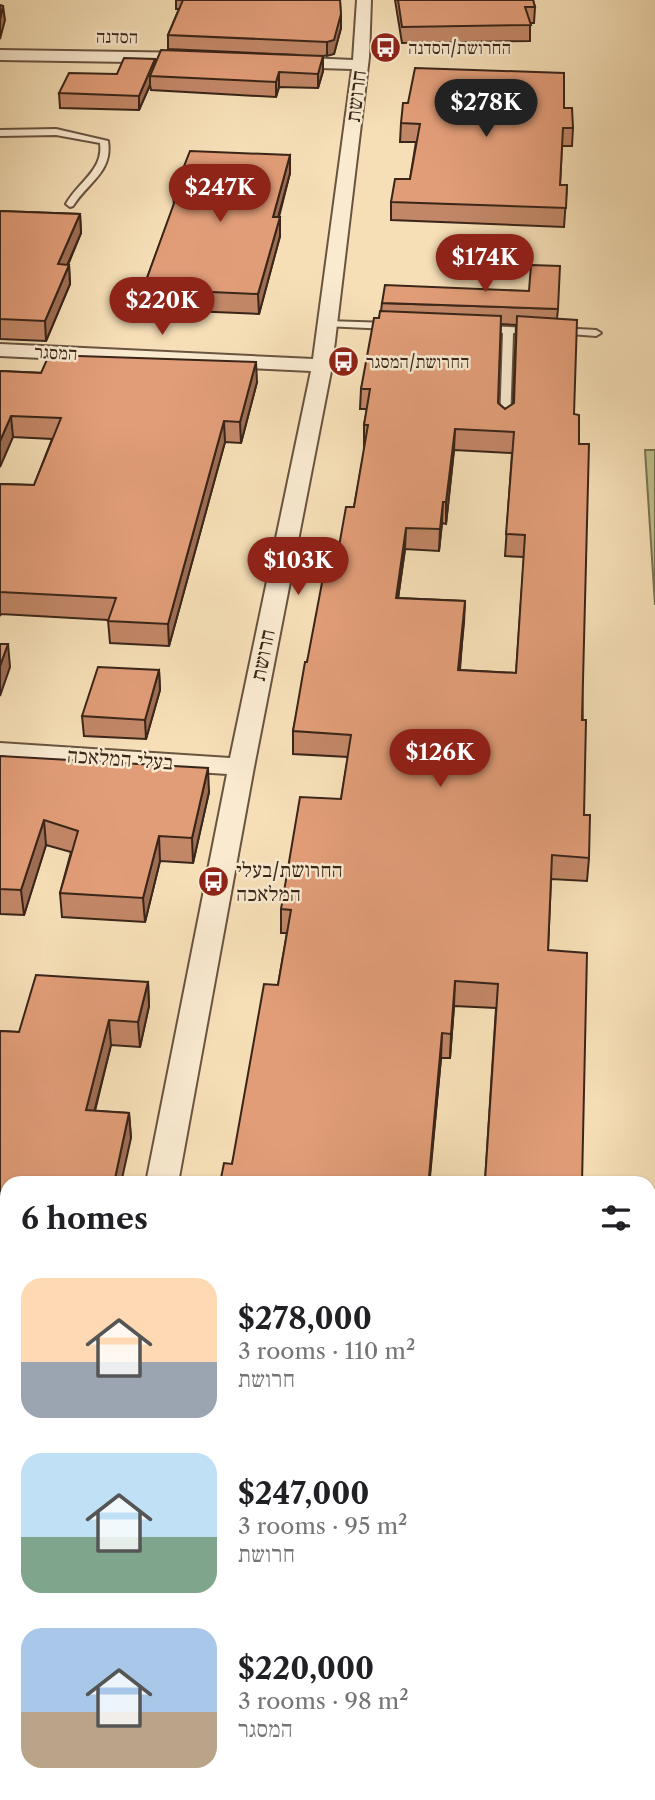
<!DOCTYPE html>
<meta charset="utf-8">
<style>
:root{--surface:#fff;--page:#f2f2f2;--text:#202124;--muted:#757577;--accent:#8f2418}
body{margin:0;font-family:"Libre Caslon Text","Frank Ruhl Libre",serif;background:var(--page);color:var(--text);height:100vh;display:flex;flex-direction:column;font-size:26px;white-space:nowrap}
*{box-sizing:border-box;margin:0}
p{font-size:23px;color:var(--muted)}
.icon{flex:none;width:38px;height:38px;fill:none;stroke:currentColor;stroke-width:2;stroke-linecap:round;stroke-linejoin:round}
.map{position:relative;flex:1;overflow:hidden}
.side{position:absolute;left:0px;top:1176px;width:656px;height:625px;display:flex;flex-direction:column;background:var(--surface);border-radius:21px 21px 0 0;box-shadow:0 2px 5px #0004}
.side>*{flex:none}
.price{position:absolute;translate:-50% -60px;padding:0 16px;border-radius:24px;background:var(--accent);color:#fff;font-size:23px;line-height:46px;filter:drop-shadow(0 2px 4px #0008)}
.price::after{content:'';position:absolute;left:50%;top:42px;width:21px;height:16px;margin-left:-10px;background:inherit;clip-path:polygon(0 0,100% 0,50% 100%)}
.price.current{background:#222;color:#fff}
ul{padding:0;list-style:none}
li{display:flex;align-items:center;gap:21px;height:175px;padding:0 21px}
li span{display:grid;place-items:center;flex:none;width:196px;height:140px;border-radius:21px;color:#555}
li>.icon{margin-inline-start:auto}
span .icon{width:84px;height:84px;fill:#fffc;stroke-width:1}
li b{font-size:30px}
h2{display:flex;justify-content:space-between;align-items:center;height:84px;padding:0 21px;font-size:30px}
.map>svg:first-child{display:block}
.green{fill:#bec18d;stroke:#7c7353;stroke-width:2}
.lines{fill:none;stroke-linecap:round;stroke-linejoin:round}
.lane-casing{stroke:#695440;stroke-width:4}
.street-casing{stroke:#695440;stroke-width:4}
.secondary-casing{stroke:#3a2519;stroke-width:4}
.lane{fill:#f9ead0;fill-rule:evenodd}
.street{fill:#f9ead0;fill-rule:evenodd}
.secondary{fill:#f9ead0;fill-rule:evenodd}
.wall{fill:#c28767;stroke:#3a2519;stroke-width:2;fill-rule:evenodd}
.shaded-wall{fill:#9e6e54;stroke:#3a2519;stroke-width:2}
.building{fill:#e19d78;stroke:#3a2519;stroke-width:2;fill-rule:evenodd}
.labels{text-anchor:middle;stroke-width:5;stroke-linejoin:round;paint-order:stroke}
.far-street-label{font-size:18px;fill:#3a2519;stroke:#f9ead0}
.far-poi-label{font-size:18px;fill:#3a2519;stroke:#f9ead0;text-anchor:start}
.street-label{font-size:21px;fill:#3a2519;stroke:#f9ead0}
.poi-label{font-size:21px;fill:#3a2519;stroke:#f9ead0;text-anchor:start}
</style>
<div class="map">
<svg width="655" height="1800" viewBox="0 0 655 1800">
<rect width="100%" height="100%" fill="#f6dfb7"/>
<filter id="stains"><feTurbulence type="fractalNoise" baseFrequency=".00286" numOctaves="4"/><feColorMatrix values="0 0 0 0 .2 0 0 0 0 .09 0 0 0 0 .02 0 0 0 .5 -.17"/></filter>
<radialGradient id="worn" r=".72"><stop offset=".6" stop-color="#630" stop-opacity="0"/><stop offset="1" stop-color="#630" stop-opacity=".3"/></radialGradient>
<path class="green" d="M645,450H655V605Z"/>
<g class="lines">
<defs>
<g id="lane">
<path d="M56,129L108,141C113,172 88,182 73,206L70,207L66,204C78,182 104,170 100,143L56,135L0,136V130Z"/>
<path d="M327,321L389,323L394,326L389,329L324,326V322Z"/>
<path d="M483,326L532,328L537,331L532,334L513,333L510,424L505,427L500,424L503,333L480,331L478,329Z"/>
<path d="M560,328L596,330L601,333L596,336L557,333L555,331Z"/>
</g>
<g id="street">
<path d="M357,0H371L369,57L332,366L254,767L178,1183H146L227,774L0,759V743L230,758L311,371L0,356V344L313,359L352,69L286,67L278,62L286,57L353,60Z"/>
<path d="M0,50L197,53L205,58L197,63L0,60Z"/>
</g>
<g id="secondary">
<path d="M0,1505L7,1506V1548L0,1547Z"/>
<path d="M0,1587L7,1588V1634L0,1633Z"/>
<path d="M649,1602L655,1603V1649L649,1648Z"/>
<path d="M649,1680L655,1681V1729L649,1728Z"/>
<path d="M335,1794H391L389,1800H333Z"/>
<path d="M392,1794H448L447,1800H391Z"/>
</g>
</defs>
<use href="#lane" class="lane-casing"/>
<use href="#street" class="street-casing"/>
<use href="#secondary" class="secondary-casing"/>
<use href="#lane" class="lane"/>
<use href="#street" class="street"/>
<use href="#secondary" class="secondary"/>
</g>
<g class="wall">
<path d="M176,0H340L341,28L334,54L323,56V71L318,88L279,87L276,97L151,90L150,85L139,110L60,108L59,93L117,74L155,65L299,55L168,49V35L179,9H176Z"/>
<path d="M395,0H533L535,7L534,23H530V41L402,43Z"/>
<path d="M564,108L573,128L572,146H562L560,185H567L564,227L391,220V202L410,179L416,142H400L401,123Z"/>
<path d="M290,155V173L279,217H280V236L259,314L144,309L143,289L174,205L173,194Z"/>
<path d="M0,211L80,214L81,233L68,265H69L70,284L46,341L0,339Z"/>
<path d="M382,303L558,309L557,318L579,444L584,815L589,858L587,881L551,879L548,950L582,1183H220L232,1164L278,985L287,933H281V909L341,799L348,757L293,754V731L307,662L338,552L354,507L365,446H364V425L367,409H360L361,389L379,318L381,311ZM501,324L516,325L513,404L505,409L498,403ZM454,450L512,453L505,556L524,557L516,673L460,670L465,601L398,598L405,549L439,551L442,523L446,524ZM454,1006L496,1008L485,1181L430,1177L441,1058H450Z"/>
<path d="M0,371L257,382L241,443L225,442L169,646L110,643L108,620L1,614L0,616V484L34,485L52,439L13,437Z"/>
<path d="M159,670L160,690L146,739L84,736L82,716Z"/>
<path d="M0,756L209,792L193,863L160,861L145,922L62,917L60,893L71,852L46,845L24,915L0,914Z"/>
<path d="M148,982L149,1006L140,1047L111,1045L95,1111L129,1113L131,1138L7,1183V1443H0V1031L19,1032Z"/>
</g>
<g class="shaded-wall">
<path d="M3,6L5,20L0,39V19Z"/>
<path d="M341,14V28L334,54L327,56V42Z"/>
<path d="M323,56V71L318,88V74Z"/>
<path d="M155,59V73L150,76V85L139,110V96Z"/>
<path d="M279,72V87L276,97V82Z"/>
<path d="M290,155V173L273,236V217Z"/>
<path d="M80,214L81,233L59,284L58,264Z"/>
<path d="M280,217V236L259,314L258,294Z"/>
<path d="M69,265L70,284L46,341L45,321Z"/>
<path d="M256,362L257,382L241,443L240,422Z"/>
<path d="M11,416L13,437L0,467V441Z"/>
<path d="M224,421L225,442L169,646L168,624Z"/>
<path d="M455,429L454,450L446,524V502Z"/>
<path d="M443,502L442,523L439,551L440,529Z"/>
<path d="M406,528L405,549L395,620L396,598Z"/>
<path d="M465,601L464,623L457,693L458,670Z"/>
<path d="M8,644L10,667L0,696V666Z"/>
<path d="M159,670L160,690L146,739L145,720Z"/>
<path d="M208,768L209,792L193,863L192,838Z"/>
<path d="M44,820L46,845L24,915L21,890Z"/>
<path d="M159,836L160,861L145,922L143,898Z"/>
<path d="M455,981L454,1006L450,1058L451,1034Z"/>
<path d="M148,982L149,1006L140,1047L138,1022Z"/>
<path d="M109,1020L111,1045L88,1136L86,1110Z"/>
<path d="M442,1033L441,1058L429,1183H428Z"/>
<path d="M129,1113L131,1138L121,1183H114Z"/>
<path d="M162,1794H168L167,1800H160Z"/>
</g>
<g class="building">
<path d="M183,0H340L341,14L334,40L327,42L168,35Z"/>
<path d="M398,0H533L535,7H525L531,25L402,27Z"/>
<path d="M0,5L3,6L0,19Z"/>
<path d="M161,50L323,56L318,74L279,72L276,82L150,76Z"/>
<path d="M124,58L155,59L139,96L59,93L69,73L117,74Z"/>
<path d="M415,68L564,73V108H572L573,128H563L560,185H567L566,208L391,202L395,179H410L420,124L401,123L403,103H408Z"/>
<path d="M190,151L290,155L273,217H280L258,294L143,289L177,195L173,194Z"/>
<path d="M0,211L80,214L58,264L69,265L45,321L0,319Z"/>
<path d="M531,265L560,266L558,309L382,303L385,285L529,291Z"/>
<path d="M380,311L501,316L498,403L505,409L514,403L517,316L577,320L574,414L579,415V444H589L582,720H586L584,815H590L589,858L552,855L548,950L587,953L582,1183H220L224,1163L232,1164L264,984L278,985L291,910L281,909L300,797L341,799L351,735L293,731L305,662H307L328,551L338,552L346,507H354L368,425H364L370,389H361L374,318H379ZM455,429L514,432L506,534L525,535L516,673L458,670L465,601L396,598L406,528L440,529L443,502H446ZM455,981L498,984L485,1181L429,1177L442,1033L451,1034Z"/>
<path d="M49,355L256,362L240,422L224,421L168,624L108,621L116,598L0,592V484L34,485L61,418L11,416L0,441V371L41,373Z"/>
<path d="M0,644H8L0,666Z"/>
<path d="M98,667L159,670L145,720L82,716Z"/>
<path d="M0,756L208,768L192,838L159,836L143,898L60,893L78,831L44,820L21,890L0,889Z"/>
<path d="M36,975L148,982L138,1022L109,1020L86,1110L129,1113L114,1183H7V1418H0V1031L19,1032Z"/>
<path d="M37,1794H162L160,1800H35Z"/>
</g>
<defs>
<symbol id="bus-disc" viewBox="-11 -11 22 22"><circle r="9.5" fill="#8f2418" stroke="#f9ead0"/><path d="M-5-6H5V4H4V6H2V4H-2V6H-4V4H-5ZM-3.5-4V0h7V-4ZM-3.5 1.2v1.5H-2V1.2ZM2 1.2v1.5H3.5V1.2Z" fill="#fff"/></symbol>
</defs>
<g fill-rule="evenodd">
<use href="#bus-disc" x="368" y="30" width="35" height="35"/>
<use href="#bus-disc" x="326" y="344" width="35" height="35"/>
<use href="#bus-disc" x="196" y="864" width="35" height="35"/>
</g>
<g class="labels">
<g class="far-street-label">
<text transform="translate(117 37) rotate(1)" y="6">הסדנה</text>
<text transform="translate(56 353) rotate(3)" y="6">המסגר</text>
</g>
<g class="far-poi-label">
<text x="408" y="54">החרושת/הסדנה</text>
<text x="366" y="368">החרושת/המסגר</text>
</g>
<g class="street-label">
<text transform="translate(356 96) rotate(-83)" y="7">חרושת</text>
<text transform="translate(263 655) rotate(-78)" y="7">חרושת</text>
<text transform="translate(120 759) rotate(4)" y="7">בעלי המלאכה</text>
</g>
<g class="poi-label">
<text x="236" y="877">החרושת/בעלי<tspan x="236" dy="24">המלאכה</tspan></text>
</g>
</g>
<rect width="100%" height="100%" filter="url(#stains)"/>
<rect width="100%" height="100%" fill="url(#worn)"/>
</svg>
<b class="price current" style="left:486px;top:139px">$278K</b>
<b class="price" style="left:220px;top:224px">$247K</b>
<b class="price" style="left:485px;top:294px">$174K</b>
<b class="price" style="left:162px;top:337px">$220K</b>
<b class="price" style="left:298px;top:597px">$103K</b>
<b class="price" style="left:440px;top:789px">$126K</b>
<section class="side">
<h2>6 homes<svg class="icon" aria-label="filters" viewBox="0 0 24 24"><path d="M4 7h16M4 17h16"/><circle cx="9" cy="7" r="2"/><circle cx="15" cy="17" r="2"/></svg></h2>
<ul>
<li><span style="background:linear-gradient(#ffd9b3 60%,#9aa5b1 0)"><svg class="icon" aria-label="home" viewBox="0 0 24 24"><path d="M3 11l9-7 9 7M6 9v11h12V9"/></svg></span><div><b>$278,000</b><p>3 rooms · 110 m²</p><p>חרושת</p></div></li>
<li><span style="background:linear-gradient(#bfe0f5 60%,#7fa58c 0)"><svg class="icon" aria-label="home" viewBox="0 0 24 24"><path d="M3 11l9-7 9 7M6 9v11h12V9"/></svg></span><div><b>$247,000</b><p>3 rooms · 95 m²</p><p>חרושת</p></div></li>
<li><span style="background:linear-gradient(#a9c7e8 60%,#b9a48a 0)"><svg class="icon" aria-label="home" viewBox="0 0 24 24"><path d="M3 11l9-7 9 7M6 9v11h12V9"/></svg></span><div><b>$220,000</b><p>3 rooms · 98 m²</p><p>המסגר</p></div></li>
</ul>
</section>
</div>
